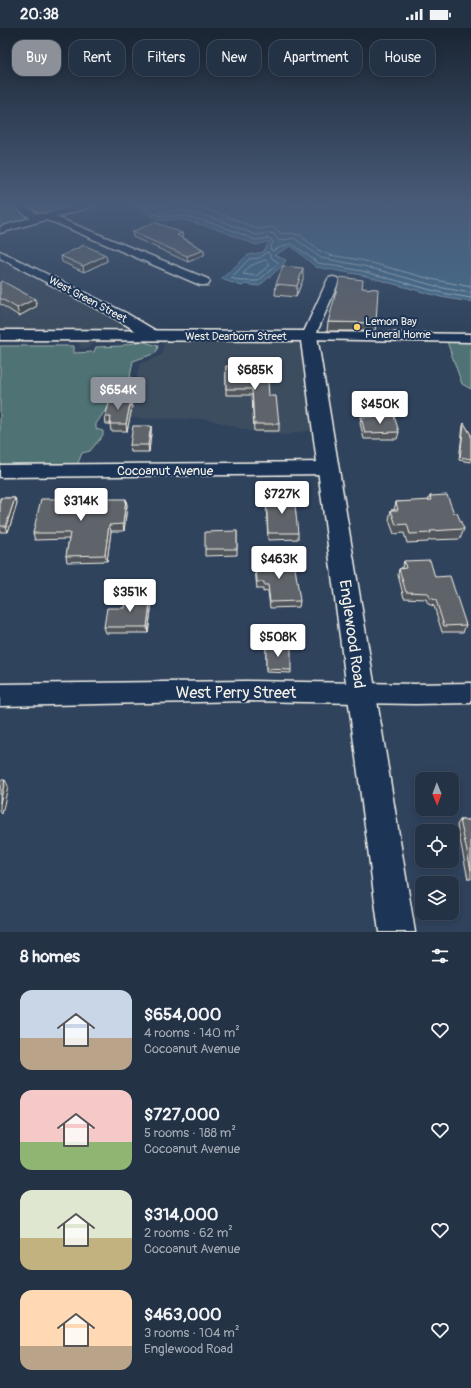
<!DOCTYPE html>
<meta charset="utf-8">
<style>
:root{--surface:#243246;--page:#303e51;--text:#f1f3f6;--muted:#a3aab3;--line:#414d5f;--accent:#8c9099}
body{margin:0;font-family:Pangolin,sans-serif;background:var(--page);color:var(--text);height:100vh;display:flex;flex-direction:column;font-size:15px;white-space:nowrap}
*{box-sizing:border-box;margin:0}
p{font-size:13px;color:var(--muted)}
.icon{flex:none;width:22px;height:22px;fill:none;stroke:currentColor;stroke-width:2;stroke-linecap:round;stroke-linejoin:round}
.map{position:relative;height:904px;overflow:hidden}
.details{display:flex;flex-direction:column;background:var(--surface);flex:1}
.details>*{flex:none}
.hud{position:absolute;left:12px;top:12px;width:447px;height:36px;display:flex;gap:8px}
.needle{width:26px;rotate:179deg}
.tools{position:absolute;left:415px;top:744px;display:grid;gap:8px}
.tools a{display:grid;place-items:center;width:44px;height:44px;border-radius:8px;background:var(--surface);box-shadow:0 2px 10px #0003,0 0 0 1px var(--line);font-size:20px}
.price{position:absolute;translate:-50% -34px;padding:0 9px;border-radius:4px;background:#fff;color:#222;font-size:13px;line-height:26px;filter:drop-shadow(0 1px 2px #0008)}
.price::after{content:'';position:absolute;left:50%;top:24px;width:12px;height:9px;margin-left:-6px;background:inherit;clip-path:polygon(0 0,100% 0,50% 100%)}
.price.on{background:var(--accent);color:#fff}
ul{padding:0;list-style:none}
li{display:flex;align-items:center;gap:12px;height:100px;padding:0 20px}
li span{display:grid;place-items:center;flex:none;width:112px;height:80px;border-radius:12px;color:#555}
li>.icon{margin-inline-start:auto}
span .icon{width:48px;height:48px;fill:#fffc;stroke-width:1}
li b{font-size:17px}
h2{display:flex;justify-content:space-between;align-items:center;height:48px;padding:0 20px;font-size:17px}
.tag{padding:0 14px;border-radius:12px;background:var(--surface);box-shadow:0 2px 10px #0003,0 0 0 1px var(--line);font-size:14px;line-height:36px}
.tag.on{background:var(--accent);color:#fff}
.status{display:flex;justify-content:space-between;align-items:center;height:28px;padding:0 20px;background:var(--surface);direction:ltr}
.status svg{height:11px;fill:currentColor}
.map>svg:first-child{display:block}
.built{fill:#3e4d61}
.green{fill:#4f7274;stroke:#a2b2ae}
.water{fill:#456e8d;stroke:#8ba2b1}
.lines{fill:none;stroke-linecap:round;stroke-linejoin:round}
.shore{stroke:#aebdc4;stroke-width:1}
.minor-casing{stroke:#f4f1e8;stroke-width:3}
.tertiary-casing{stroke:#f4f1e8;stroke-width:3}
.minor{fill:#1d3557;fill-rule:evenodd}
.tertiary{fill:#1d3557;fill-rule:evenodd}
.wall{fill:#51565b;stroke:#f4f1e8}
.shaded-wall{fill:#42464a;stroke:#f4f1e8}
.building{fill:#5e646a;stroke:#f4f1e8}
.poi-dot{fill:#ffd166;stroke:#1d3557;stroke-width:1.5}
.labels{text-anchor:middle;stroke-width:4;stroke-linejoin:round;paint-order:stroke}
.far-street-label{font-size:11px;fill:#f4f1e8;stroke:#1d3557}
.far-poi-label{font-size:11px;fill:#f4f1e8;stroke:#1d3557;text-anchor:start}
.street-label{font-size:13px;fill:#f4f1e8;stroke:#1d3557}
.near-street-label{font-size:16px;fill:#f4f1e8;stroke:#1d3557}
</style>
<div class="status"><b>20:38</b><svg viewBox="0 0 49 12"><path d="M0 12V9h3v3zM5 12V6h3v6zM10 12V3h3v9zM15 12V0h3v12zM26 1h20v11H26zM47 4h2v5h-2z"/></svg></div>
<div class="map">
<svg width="471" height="904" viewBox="0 0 471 904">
<rect width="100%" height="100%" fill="#30435d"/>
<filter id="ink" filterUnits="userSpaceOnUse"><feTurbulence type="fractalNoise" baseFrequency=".025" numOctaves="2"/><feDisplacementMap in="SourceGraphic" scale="8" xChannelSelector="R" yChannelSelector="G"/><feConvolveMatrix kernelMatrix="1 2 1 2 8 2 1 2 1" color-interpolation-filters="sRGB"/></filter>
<g filter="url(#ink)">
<g class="built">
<path d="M7,232L142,302H0V235Z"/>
<path d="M0,311L123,312L119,314L95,315L91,317L89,320H80V316L77,314H0Z"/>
<path d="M155,312H303L315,401L285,407L250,403L207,391L108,390L125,372L135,355L140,336L162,327L164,316Z"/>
</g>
<g class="green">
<path d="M0,176H73L0,199Z"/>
<path d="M445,308H471V361L462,356Z"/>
<path d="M141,313L158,318L156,325L133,333L129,354L118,370L104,384L96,396V401L103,403V407L90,423L82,425L76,440H0V318H74V325L94,324L96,319L122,318C126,315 135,316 141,313Z"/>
</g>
<path class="water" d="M129,176H471V274L441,269L362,247L316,239L291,218L274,227L286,232L283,237L259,258L245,256L242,258L221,251L248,227L263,224L270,213L256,217L217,201L184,192H159Z"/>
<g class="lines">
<g class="shore">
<path d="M138,176L160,188H185L219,197L256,212L270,210L273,214L270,220L272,223L291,215L318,235L362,243L442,265L471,270"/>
<path d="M149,176L162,183H185L220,192L256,207L271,205L275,207L279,213L294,210L321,230L364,238L443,260L471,265"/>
<path d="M162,176L187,177L222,186L257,201L272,199L282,206L289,205L300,207L318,222L329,227L361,232L431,251L471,259"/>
<path d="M268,224L272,230L279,235L258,253H241L231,250L249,231L259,230Z"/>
<path d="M266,232L270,237L256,248L243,246L250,238Z"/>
</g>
<defs>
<g id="minor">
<path d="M11,176H23L36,185L45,186L78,176H95L94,178L56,189L208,251L210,254L208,257H200L56,195L45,192L0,205V199L30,190Z"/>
<path d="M0,223L126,285L158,304L160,307L158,310H148L116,291L0,230Z"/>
<path d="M333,249L337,250L339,253L317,304L471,306V314L304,311L302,308L327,253L329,250Z"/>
<path d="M330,434L336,436L338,440L336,444L330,446L0,449V437Z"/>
<path d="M247,653L415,656L471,655V675L415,676L247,673L0,678V656Z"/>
</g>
<path id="tertiary" d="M0,302L309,303L315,305L317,308L415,904H379L301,313L0,312Z"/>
</defs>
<use href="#minor" class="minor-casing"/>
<use href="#tertiary" class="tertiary-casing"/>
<use href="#minor" class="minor"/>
<use href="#tertiary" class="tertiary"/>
</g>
<g class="wall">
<path d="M132,204L182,205V209L204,222V227L188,234L133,209Z"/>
<path d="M106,227L107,233L84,244L62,234L61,228Z"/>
<path d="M303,251L296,269L275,267L276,256Z"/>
<path d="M0,254L37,278L19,288L0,276Z"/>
<path d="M328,294L376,295L375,303H327Z"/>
<path d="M226,338L269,368L279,396V403H254L252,367H226Z"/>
<path d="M132,379L127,403H111L110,396H106L105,389Z"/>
<path d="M361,389L399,404L397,411H364L360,395Z"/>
<path d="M464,395L471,407V434L459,432L463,398Z"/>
<path d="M151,398V405L149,424H131L130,417Z"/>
<path d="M266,468L298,505V511L268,512L266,475Z"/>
<path d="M430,468L454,485L464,501L460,511L429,512L428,514L407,515L404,505L394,506L389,492L391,482H394L396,474L428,473Z"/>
<path d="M0,470H15L17,476L8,504H0Z"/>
<path d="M126,471L127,478L124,503H111L107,533L67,534L66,528L69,511L35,512L33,505Z"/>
<path d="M237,503V527L205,528V521Z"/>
<path d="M404,533L435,549L466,597L463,604H442L434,578L428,576L426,571L404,570L398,547L399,541L402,540V539Z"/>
<path d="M256,535L300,573L299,579L270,580L268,563L263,564V561H257L255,541Z"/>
<path d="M152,574L148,605H106L104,599L124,580Z"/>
<path d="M266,617L291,642V645L266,644Z"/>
<path d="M460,792H471V851H468L457,797Z"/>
</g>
<g class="shaded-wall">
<path d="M182,205V211L177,207Z"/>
<path d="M204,222V227L188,234L187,228Z"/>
<path d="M106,227L107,233L84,244L83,238Z"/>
<path d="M303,240V251L296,269L297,258Z"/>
<path d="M35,271L37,278L19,288L17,280Z"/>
<path d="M131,372L132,379L127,403L126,396Z"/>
<path d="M151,398V405L149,424L148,417Z"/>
<path d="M15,470L17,476L8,504L6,498Z"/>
<path d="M126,471L127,478L124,503L123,496Z"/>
<path d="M109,497L111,503L107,533L105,527Z"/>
<path d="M151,568L152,574L148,605L147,599Z"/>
<path d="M5,752L8,758L2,786L0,783V775Z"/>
</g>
<g class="building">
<path d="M155,194L182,205L177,207L204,222L187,228L132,204Z"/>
<path d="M84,217L106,227L83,238L61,228Z"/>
<path d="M283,238L303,240L297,258L276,256Z"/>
<path d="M340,249L363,252L362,260L378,261L376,295L328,294Z"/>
<path d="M2,253L35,271L17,280L0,270V254Z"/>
<path d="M226,338H267L269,368H276L279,396H254L252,361H226Z"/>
<path d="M110,372H131L126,396H110L111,389H105Z"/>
<path d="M394,388L399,404L365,405L361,389Z"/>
<path d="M464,395L471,407V431L460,429Z"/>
<path d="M133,398H151L148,417H130Z"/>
<path d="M447,467L454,485H457L464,501L430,503L431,505L410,506L407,496L396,497L391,482H398L396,474L432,472L430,468Z"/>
<path d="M266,468H294L298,505H268Z"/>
<path d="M0,470H15L6,498H0Z"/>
<path d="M41,471H126L123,496L109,497L105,527L66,528L70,505H33Z"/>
<path d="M237,503V521H205V504Z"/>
<path d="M430,532L435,549L450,548L466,597L444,598L436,572L430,570L428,565L406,564L399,541L406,540L404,533Z"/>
<path d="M294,533L300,573L270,574L268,557H264V554H257L256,535Z"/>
<path d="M125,568H151L147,599H104L107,580H124Z"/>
<path d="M266,617L291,618V642L266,641Z"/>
<path d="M0,752H5L0,775Z"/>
<path d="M460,792H471V842Z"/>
</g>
</g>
<linearGradient id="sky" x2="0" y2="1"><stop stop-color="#1a2533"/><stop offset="0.58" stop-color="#485b78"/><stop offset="1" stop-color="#485b78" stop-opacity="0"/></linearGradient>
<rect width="471" height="303" fill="url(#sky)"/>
<circle class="poi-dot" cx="357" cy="299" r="4"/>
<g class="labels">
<g class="far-street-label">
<text transform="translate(88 271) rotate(28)" y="4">West Green Street</text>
<text x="236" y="312">West Dearborn Street</text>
</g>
<g class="far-poi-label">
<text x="365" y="297">Lemon Bay<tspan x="365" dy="13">Funeral Home</tspan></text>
</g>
<g class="street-label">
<text x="165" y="447">Cocoanut Avenue</text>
</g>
<g class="near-street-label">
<text transform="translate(353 606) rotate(82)" y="6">Englewood Road</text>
<text x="236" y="670">West Perry Street</text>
</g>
</g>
</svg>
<div class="tools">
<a><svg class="needle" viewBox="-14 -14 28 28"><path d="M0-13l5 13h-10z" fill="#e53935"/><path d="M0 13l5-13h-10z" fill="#a3aab3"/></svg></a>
<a><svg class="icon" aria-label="locate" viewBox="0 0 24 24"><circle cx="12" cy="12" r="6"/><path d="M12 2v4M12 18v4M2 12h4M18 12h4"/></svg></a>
<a><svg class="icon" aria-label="layers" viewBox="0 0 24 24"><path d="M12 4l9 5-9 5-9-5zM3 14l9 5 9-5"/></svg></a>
</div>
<b class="price" style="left:255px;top:363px">$685K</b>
<b class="price on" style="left:118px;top:383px">$654K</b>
<b class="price" style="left:380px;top:397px">$450K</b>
<b class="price" style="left:282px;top:487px">$727K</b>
<b class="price" style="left:81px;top:494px">$314K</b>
<b class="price" style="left:279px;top:552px">$463K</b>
<b class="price" style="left:130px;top:585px">$351K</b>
<b class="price" style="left:278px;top:630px">$508K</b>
<div class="hud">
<a class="tag on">Buy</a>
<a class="tag">Rent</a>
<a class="tag">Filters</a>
<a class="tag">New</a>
<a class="tag">Apartment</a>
<a class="tag">House</a>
</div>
</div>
<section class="details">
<h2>8 homes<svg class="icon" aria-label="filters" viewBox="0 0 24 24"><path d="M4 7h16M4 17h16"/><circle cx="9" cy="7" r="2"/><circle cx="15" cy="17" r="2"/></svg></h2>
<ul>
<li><span style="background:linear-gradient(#c9d6e8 60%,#b9a48a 0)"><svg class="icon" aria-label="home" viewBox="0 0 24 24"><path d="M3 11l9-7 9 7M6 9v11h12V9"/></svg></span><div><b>$654,000</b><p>4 rooms · 140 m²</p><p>Cocoanut Avenue</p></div><svg class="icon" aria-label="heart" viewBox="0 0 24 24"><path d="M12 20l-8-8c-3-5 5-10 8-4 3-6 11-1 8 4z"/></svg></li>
<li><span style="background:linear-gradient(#f6c9c9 65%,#8fb573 0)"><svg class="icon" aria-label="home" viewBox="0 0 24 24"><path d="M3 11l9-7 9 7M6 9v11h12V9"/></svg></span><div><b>$727,000</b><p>5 rooms · 188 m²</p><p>Cocoanut Avenue</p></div><svg class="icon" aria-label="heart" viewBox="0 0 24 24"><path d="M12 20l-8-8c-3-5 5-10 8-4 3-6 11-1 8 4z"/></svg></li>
<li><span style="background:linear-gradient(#dfe7d0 60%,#c2b280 0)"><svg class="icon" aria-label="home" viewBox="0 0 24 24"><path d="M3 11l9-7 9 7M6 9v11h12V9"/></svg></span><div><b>$314,000</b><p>2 rooms · 62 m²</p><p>Cocoanut Avenue</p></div><svg class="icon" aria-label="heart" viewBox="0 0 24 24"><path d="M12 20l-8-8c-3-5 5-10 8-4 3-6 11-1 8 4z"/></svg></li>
<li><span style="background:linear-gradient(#ffd9b3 70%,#b9a48a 0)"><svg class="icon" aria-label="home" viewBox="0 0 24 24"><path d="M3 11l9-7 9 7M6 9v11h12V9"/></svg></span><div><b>$463,000</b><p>3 rooms · 104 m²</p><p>Englewood Road</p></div><svg class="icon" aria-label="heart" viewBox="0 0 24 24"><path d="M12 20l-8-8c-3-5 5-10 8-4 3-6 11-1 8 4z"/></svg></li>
</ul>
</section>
